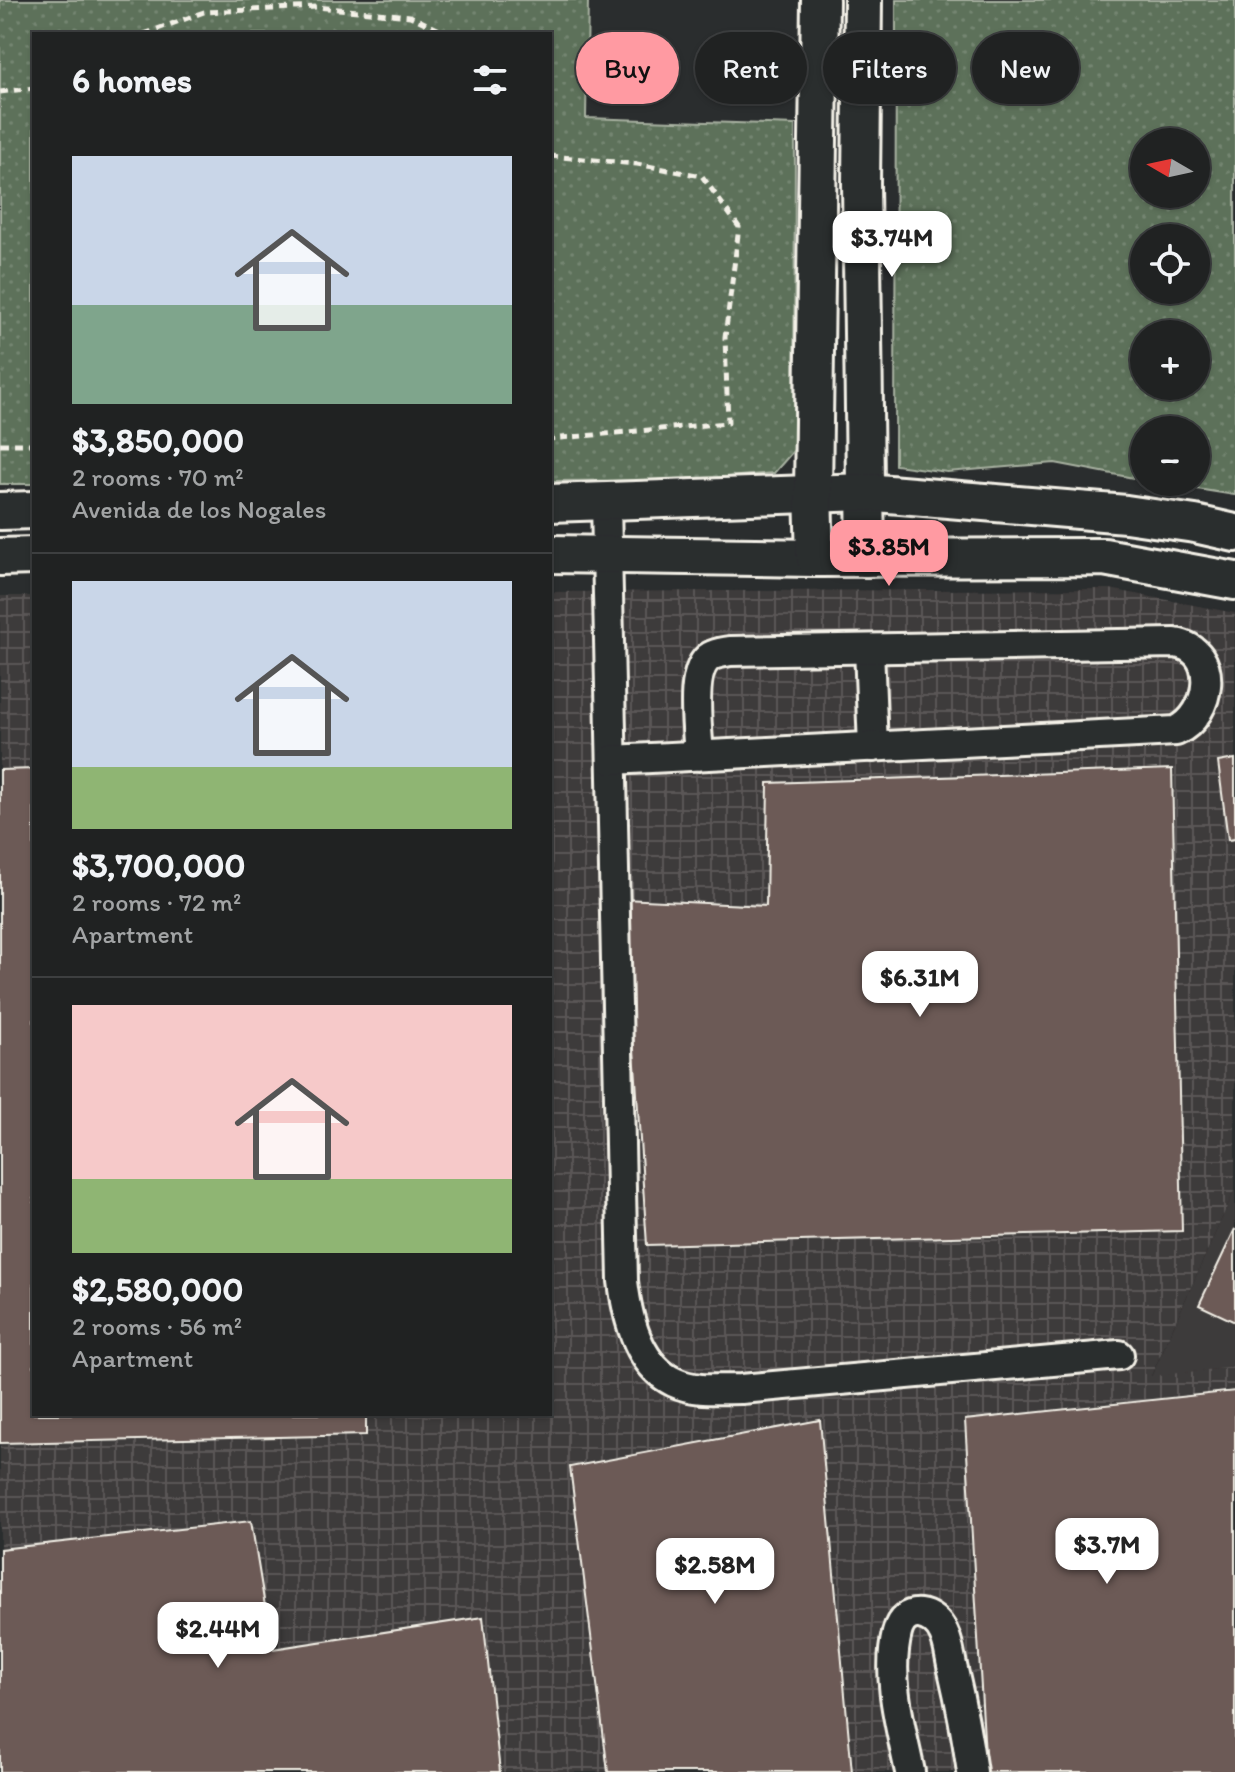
<!DOCTYPE html>
<meta charset="utf-8">
<style>
:root{--surface:#202222;--page:#2d2f2f;--text:#f1f3f6;--muted:#a2a4a5;--line:#3d3f40;--accent:#ff9aa2}
body{margin:0;font-family:Itim,sans-serif;background:var(--page);color:var(--text);height:100vh;display:flex;flex-direction:column;font-size:30px;white-space:nowrap}
*{box-sizing:border-box;margin:0}
p{font-size:26px;color:var(--muted)}
.icon{flex:none;width:44px;height:44px;fill:none;stroke:currentColor;stroke-width:2;stroke-linecap:round;stroke-linejoin:round}
.map{position:relative;flex:1;overflow:hidden}
.drawer{position:absolute;left:32px;top:32px;width:520px;height:1384px;display:flex;flex-direction:column;background:var(--surface);border-radius:0px;box-shadow:0 2px 6px #0004,0 0 0 2px var(--line)}
.drawer>*{flex:none}
.banner{position:absolute;left:576px;top:32px;width:538px;height:72px;display:flex;gap:16px}
.needle{width:52px;rotate:279deg}
.buttons{position:absolute;left:1130px;top:128px;display:grid;gap:16px}
.buttons a{display:grid;place-items:center;width:80px;height:80px;border-radius:50%;background:var(--surface);box-shadow:0 2px 6px #0004,0 0 0 2px var(--line);font-size:40px}
.price{position:absolute;translate:-50% -68px;padding:0 18px;border-radius:16px;background:#fff;color:#222;font-size:26px;line-height:52px;filter:drop-shadow(0 2px 4px #0008)}
.price::after{content:'';position:absolute;left:50%;top:48px;width:24px;height:18px;margin-left:-12px;background:inherit;clip-path:polygon(0 0,100% 0,50% 100%)}
.price.active{background:var(--accent);color:#111}
ul{padding:0;list-style:none}
li{display:grid;align-content:center;gap:16px;height:424px;padding:0 40px}
li+li{border-top:2px solid var(--line)}
li span{display:grid;place-items:center;height:248px;border-radius:0px;color:#555}
li>.icon{margin-inline-start:auto}
span .icon{width:144px;height:144px;fill:#fffc;stroke-width:1}
li b{font-size:34px}
h2{display:flex;justify-content:space-between;align-items:center;height:96px;padding:0 40px;font-size:34px}
.tag{padding:0 28px;border-radius:36px;background:var(--surface);box-shadow:0 2px 6px #0004,0 0 0 2px var(--line);font-size:28px;line-height:72px}
.tag.active{background:var(--accent);color:#111}
.map>svg:first-child{display:block}
.built{fill:#3e3a3a}
.industrial{fill:url(#industrial-grid)}
.grass{fill:url(#grass-dots);stroke:#a8b1a1;stroke-width:2;fill-rule:evenodd}
.building{fill:#6c5a57;stroke:#f4f1e8;stroke-width:2}
.lines{fill:none;stroke-linecap:round;stroke-linejoin:round}
.minor-casing{stroke:#f4f1e8;stroke-width:34}
.major-casing{stroke:#f4f1e8;stroke-width:42}
.path{stroke:#f4f1e8;stroke-width:5;stroke-dasharray:8 6;stroke-linecap:butt}
.minor{stroke:#2a2d2e;stroke-width:28}
.major{stroke:#2a2d2e;stroke-width:36}
</style>
<div class="map">
<svg width="1235" height="1772" viewBox="0 0 1235 1772">
<defs>
<pattern id="industrial-grid" width="8" height="8" patternUnits="userSpaceOnUse" patternTransform="scale(2)"><rect width="8" height="8" fill="#3e3a3a"/><path d="M0 4h8M4 0v8" fill="none" stroke="#5a5756"/></pattern>
<pattern id="grass-dots" width="8" height="8" patternUnits="userSpaceOnUse" patternTransform="scale(2)"><rect width="8" height="8" fill="#5d715a"/><path d="M2 2h.1M6 6h.1" fill="none" stroke="#758672" stroke-width="1.8" stroke-linecap="round"/></pattern>
</defs>
<rect width="100%" height="100%" fill="#2a2d2e"/>
<filter id="ink" filterUnits="userSpaceOnUse"><feTurbulence type="fractalNoise" baseFrequency=".0125" numOctaves="2"/><feDisplacementMap in="SourceGraphic" scale="16" xChannelSelector="R" yChannelSelector="G"/><feConvolveMatrix kernelMatrix="1 2 1 2 8 2 1 2 1" color-interpolation-filters="sRGB"/></filter>
<g filter="url(#ink)">
<path class="built" d="M1235,1189V1367L1151,1377Z"/>
<path class="industrial" d="M1110,589L1235,613V1189L1151,1376L1235,1367V1772H0V596H34V1414H550V592Z"/>
<g class="grass">
<path d="M0,0H588L586,118L795,125L794,450L774,473L694,480L550,481V34H34V484H0Z"/>
<path d="M896,0H1235V495L1153,482H1196V430H1144V480L1055,463L947,472L895,465ZM1144,142H1196V194H1144ZM1144,238H1196V290H1144ZM1196,334V386H1144V334Z"/>
</g>
<g class="building">
<path d="M1235,759V839L1228,840L1218,762Z"/>
<path d="M34,769V1414H366V1435L0,1443V770Z"/>
<path d="M1172,769L1182,1231L647,1245L624,899L766,906L768,783Z"/>
<path d="M1235,1229V1322L1199,1305Z"/>
<path d="M1235,1391V1772H986L965,1420Z"/>
<path d="M820,1420L852,1772H608L570,1467Z"/>
<path d="M251,1521L272,1649L483,1617L500,1772H0V1549Z"/>
</g>
<g class="lines">
<defs>
<g id="minor">
<path d="M606,503L623,1281C627,1316 638,1365 674,1382C695,1392 719,1389 741,1389L1119,1355"/>
<path d="M869,649L873,747"/>
<path d="M612,760C800,751 988,741 1176,731C1212,715 1221,650 1175,643L730,651C725,652 716,653 711,656C688,669 698,732 699,756"/>
<path d="M910,1772C901,1728 886,1678 897,1633C904,1604 934,1611 944,1634C949,1644 950,1658 953,1670C961,1704 967,1737 972,1772"/>
</g>
<g id="major">
<path d="M863,0L861,183L866,558"/>
<path d="M550,503L865,492L1126,514L1195,524L1235,533"/>
<path d="M0,511L34,510"/>
<path d="M550,554L815,558L1104,557L1235,581"/>
<path d="M0,557L34,556"/>
<path d="M815,558L813,492L820,0"/>
</g>
</defs>
<use href="#minor" class="minor-casing"/>
<use href="#major" class="major-casing"/>
<g class="path">
<path d="M144,34L204,12L317,7L410,16L448,34"/>
<path d="M0,92L34,88"/>
<path d="M550,156L637,164L702,176L739,227L725,337L728,423L550,439"/>
<path d="M0,444H34"/>
</g>
<use href="#minor" class="minor"/>
<use href="#major" class="major"/>
</g>
</g>
</svg>
<div class="buttons">
<a><svg class="needle" viewBox="-14 -14 28 28"><path d="M0-13l5 13h-10z" fill="#e53935"/><path d="M0 13l5-13h-10z" fill="#a2a4a5"/></svg></a>
<a><svg class="icon" aria-label="locate" viewBox="0 0 24 24"><circle cx="12" cy="12" r="6"/><path d="M12 2v4M12 18v4M2 12h4M18 12h4"/></svg></a>
<a>+</a>
<a>−</a>
</div>
<b class="price" style="left:892px;top:279px">$3.74M</b>
<b class="price active" style="left:889px;top:588px">$3.85M</b>
<b class="price" style="left:920px;top:1019px">$6.31M</b>
<b class="price" style="left:1107px;top:1586px">$3.7M</b>
<b class="price" style="left:715px;top:1606px">$2.58M</b>
<b class="price" style="left:218px;top:1670px">$2.44M</b>
<div class="banner">
<a class="tag active">Buy</a>
<a class="tag">Rent</a>
<a class="tag">Filters</a>
<a class="tag">New</a>
</div>
<section class="drawer">
<h2>6 homes<svg class="icon" aria-label="filters" viewBox="0 0 24 24"><path d="M4 7h16M4 17h16"/><circle cx="9" cy="7" r="2"/><circle cx="15" cy="17" r="2"/></svg></h2>
<ul>
<li><span style="background:linear-gradient(#c9d6e8 60%,#7fa58c 0)"><svg class="icon" aria-label="home" viewBox="0 0 24 24"><path d="M3 11l9-7 9 7M6 9v11h12V9"/></svg></span><div><b>$3,850,000</b><p>2 rooms · 70 m²</p><p>Avenida de los Nogales</p></div></li>
<li><span style="background:linear-gradient(#c9d6e8 75%,#8fb573 0)"><svg class="icon" aria-label="home" viewBox="0 0 24 24"><path d="M3 11l9-7 9 7M6 9v11h12V9"/></svg></span><div><b>$3,700,000</b><p>2 rooms · 72 m²</p><p>Apartment</p></div></li>
<li><span style="background:linear-gradient(#f6c9c9 70%,#8fb573 0)"><svg class="icon" aria-label="home" viewBox="0 0 24 24"><path d="M3 11l9-7 9 7M6 9v11h12V9"/></svg></span><div><b>$2,580,000</b><p>2 rooms · 56 m²</p><p>Apartment</p></div></li>
</ul>
</section>
</div>
